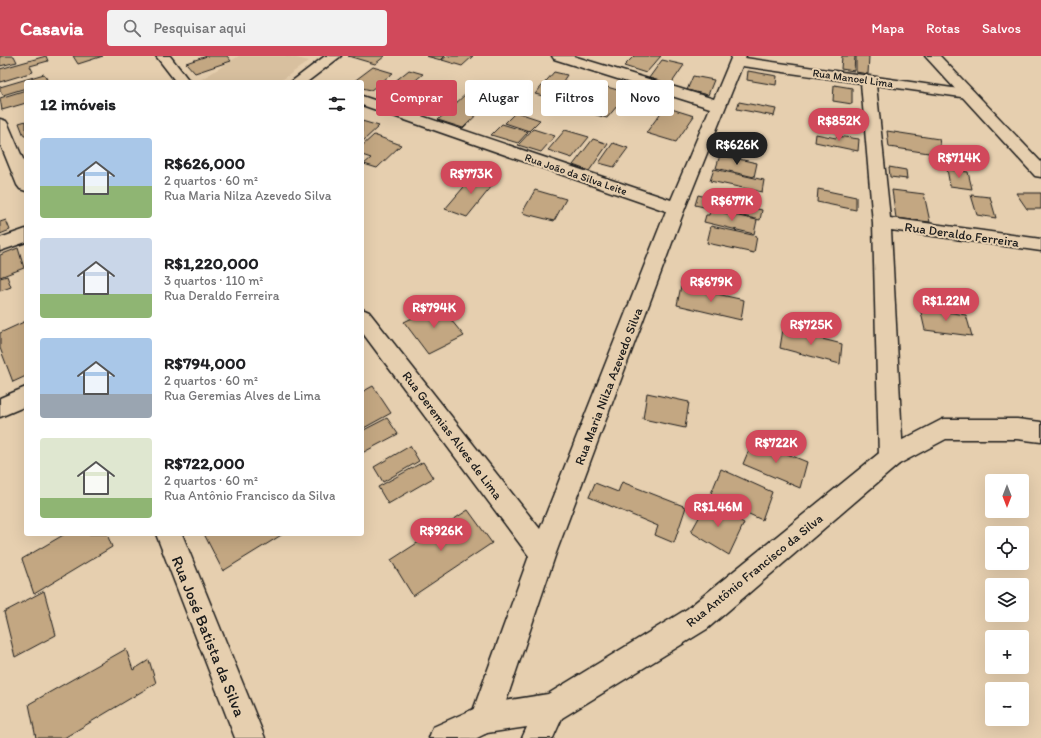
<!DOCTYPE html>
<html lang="pt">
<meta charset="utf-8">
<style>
:root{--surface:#fff;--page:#f2f2f2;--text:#202124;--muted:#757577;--accent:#d1495b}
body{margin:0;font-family:Itim,sans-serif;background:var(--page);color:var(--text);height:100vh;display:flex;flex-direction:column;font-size:15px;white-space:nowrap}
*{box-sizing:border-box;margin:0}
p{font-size:13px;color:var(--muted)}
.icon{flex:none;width:22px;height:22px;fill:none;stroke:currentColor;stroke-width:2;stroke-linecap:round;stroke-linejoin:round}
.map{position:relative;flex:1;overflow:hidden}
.sheet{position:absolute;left:24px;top:24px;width:340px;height:456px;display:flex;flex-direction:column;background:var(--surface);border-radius:4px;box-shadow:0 4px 16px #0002}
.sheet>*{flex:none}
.banner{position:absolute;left:376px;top:24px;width:380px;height:36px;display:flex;gap:8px}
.needle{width:26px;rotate:180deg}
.fabs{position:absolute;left:985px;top:418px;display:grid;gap:8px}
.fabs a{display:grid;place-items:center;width:44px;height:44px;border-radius:4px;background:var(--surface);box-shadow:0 4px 16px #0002;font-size:20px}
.price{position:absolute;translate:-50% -34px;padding:0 9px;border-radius:14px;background:var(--accent);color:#fff;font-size:13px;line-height:26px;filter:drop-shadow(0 1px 2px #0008)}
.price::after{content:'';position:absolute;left:50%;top:24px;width:12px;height:9px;margin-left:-6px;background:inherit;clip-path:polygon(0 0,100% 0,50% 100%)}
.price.active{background:#222;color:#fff}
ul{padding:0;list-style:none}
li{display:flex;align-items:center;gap:12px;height:100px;padding:0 16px}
li span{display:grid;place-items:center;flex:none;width:112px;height:80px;border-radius:4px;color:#555}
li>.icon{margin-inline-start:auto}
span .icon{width:48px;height:48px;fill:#fffc;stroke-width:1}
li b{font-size:17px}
h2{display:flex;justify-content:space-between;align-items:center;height:48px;padding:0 16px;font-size:17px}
.chip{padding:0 14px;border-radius:4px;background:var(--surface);box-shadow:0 4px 16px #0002;font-size:14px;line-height:36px}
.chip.active{background:var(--accent);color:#fff}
header{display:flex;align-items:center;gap:24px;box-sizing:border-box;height:56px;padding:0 20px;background:var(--accent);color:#fff}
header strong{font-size:19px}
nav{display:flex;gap:22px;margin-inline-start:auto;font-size:14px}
.search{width:280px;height:36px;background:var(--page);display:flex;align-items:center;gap:10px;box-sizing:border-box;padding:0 14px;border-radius:4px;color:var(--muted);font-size:15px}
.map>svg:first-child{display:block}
.built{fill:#d8c09f}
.building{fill:#c3a782;stroke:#1c1c1c}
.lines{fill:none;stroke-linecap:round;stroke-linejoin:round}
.minor-casing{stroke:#1c1c1c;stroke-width:3}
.major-casing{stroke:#1c1c1c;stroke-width:3}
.minor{fill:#e6cfaf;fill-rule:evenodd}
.major{fill:#e6cfaf;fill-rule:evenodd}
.labels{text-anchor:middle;stroke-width:4;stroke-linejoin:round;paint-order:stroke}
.far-street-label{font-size:11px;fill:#1c1c1c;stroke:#e6cfaf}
.street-label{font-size:13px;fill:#1c1c1c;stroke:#e6cfaf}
.near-street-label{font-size:16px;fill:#1c1c1c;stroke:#e6cfaf}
</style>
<header>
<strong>Casavia</strong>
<div class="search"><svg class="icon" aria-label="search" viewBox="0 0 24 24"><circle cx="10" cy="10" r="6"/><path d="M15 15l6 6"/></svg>Pesquisar aqui</div>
<nav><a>Mapa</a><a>Rotas</a><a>Salvos</a></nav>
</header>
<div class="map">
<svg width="1041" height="682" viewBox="0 0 1041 682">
<rect width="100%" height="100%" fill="#e6cfaf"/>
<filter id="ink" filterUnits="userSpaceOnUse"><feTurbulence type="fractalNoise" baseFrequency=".025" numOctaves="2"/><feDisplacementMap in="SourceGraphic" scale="8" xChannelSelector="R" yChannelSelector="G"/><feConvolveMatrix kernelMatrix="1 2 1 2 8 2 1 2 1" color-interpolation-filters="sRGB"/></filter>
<g filter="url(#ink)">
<path class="built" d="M239,0H288L309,5L279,26H197Z"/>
<g class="building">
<path d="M0,0H14L17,6L0,10Z"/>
<path d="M46,0L48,5L30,10L33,16L0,26V13Z"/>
<path d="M73,0H103L78,8Z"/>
<path d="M207,0H227L231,5L195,17L186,7Z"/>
<path d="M348,0H385L375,8Z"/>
<path d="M426,0H445L441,4Z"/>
<path d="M447,0H473L462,10L442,4Z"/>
<path d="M634,0H661L646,17L624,10Z"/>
<path d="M842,0H855L854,15L841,13Z"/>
<path d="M856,0H869L868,18L856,16Z"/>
<path d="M662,4L684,9L671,28L649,22Z"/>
<path d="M373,11L393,17L371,34L362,32V26H353Z"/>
<path d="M409,14L423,18L393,43L379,38Z"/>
<path d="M748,15L777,20L776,29L747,24Z"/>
<path d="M554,16L567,19L563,25L573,28L559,44L535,38Z"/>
<path d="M44,18L48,25L26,26V32L3,39L0,34V31Z"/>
<path d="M693,20L714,24L708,39L687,34Z"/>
<path d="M417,28L437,34L415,53L396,47Z"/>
<path d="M600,29L628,37L607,62L579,54Z"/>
<path d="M834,29L852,32V48L833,45Z"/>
<path d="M26,34V47L2,54L0,42Z"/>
<path d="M468,36L492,44L463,72L438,64Z"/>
<path d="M739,46L776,53L774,60L737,53Z"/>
<path d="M665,51L694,60L676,86L646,77Z"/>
<path d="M516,56L540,64L529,75L505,67Z"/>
<path d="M26,65V80H24L19,67Z"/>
<path d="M362,65L379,70L362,86Z"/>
<path d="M502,68L528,76L518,87L491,79Z"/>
<path d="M533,73L555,80L541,96L518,89Z"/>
<path d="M565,74L589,81L572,102L548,94Z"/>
<path d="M887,75L939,83L942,99L889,91Z"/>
<path d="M816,78L836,82L837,80L859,83L858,95L815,86Z"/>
<path d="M374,79L401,89L377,112L364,108L371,102L362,99V90Z"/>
<path d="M593,83L608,88L589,115L573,109Z"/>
<path d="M613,87L628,92L614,111L599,107Z"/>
<path d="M720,99L757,107L754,121L716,112Z"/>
<path d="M889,111L906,114L907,123L890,121Z"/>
<path d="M714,113L764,124L762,136L710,125Z"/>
<path d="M947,113L968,116L972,133L950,130Z"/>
<path d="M475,118L496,125L467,161L445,153Z"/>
<path d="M818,133L856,141V154L817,146Z"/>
<path d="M535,134L566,143L554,165L522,157Z"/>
<path d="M892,134L924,138L930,166L896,162Z"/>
<path d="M1016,137H1041V153H1027Z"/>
<path d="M698,139L762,154L760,164L695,149Z"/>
<path d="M971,139L990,141L996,162L977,159Z"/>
<path d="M711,154L757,164L754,178L704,166L706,159H709Z"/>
<path d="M6,164L10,174L0,178V166Z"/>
<path d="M711,170L757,180L754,197L707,187Z"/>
<path d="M18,192L24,212L0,221V199Z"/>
<path d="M7,220L11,231L0,235V222Z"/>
<path d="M681,230L744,244L741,264L677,249Z"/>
<path d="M439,249L464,280L428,298L404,266Z"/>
<path d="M920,252L966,259L972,280L925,274Z"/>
<path d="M26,265V320L13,326L0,292V277Z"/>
<path d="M783,273L842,288L840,308L780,292Z"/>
<path d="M373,330L391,357L362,373V336Z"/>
<path d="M647,337L689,346L685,372L643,363Z"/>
<path d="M387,362L398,378L362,397V375Z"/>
<path d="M753,384L807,406L800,432L743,408Z"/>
<path d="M410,390L419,405L383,426L374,411Z"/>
<path d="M423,406L433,422L388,448L378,431Z"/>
<path d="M721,413L772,436L762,464L710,440Z"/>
<path d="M622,426L686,451L674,487L655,479L658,470L589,441L595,427L618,436Z"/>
<path d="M707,447L744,467L729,499L691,476Z"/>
<path d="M468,454L492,487L413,540L391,504Z"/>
<path d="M65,478H107L112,491L34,538L22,503Z"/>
<path d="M204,478H283L223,515Z"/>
<path d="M44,535L56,579L15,601L4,556Z"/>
<path d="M126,593L133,614L149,604L156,627L64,682H36L29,648Z"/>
</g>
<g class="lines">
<defs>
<g id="minor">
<path d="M156,0H170L190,26H176Z"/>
<path d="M325,0H341L307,26H291Z"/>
<path d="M552,0H573L714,43L732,0H746L745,2L973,35L975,38L973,41L968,42L876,29L890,162L1041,183V195L891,174L903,401L899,408L891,411L883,408L879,401L873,167L861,27L742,10L685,152L556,497L500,663L495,673L485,678L475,673L470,663L529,500L362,276V253L369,256L540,473L666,155L362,49V40L671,144L710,52L554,3Z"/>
<path d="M0,63L6,65L8,68L26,110V135L20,133L17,129L0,87Z"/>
<path d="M26,173V186L0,195V182Z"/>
<path d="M26,331V350L0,361V342Z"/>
<path d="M156,478H182L265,682H235Z"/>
</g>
<g id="major">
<path d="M925,0H940L1041,106V121L1035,120Z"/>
<path d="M943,363H1017L1041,366V386L1017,383H946L899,408L707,573L562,662L553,682H522L527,671L487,677L477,682H429L433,671L485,648L548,638L687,553L883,394Z"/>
</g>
</defs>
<use href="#minor" class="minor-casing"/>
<use href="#major" class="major-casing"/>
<use href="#minor" class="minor"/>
<use href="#major" class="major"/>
</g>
</g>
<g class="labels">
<g class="far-street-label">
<text transform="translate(853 22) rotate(8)" y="4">Rua Manoel Lima</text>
<text transform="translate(576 118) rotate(19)" y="4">Rua João da Silva Leite</text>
</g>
<g class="street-label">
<text transform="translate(962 178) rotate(8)" y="5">Rua Deraldo Ferreira</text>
<text transform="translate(608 330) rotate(-69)" y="5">Rua Maria Nilza Azevedo Silva</text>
<text transform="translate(453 379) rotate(53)" y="5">Rua Geremias Alves de Lima</text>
<text transform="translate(754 514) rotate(-39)" y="5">Rua Antônio Francisco da Silva</text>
</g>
<g class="near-street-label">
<text transform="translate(209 580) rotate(68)" y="6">Rua José Batista da Silva</text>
</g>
</g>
</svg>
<div class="fabs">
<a><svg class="needle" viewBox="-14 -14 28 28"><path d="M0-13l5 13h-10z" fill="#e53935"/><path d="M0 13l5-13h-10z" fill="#757577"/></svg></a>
<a><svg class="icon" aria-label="locate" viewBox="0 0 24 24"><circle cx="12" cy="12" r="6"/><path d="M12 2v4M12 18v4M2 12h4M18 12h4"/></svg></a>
<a><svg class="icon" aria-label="layers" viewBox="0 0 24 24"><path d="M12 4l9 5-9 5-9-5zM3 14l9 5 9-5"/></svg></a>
<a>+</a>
<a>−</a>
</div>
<b class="price" style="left:839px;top:86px">R$852K</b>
<b class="price active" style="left:737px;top:110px">R$626K</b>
<b class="price" style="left:959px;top:123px">R$714K</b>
<b class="price" style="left:471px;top:139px">R$773K</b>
<b class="price" style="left:732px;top:166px">R$677K</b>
<b class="price" style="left:711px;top:247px">R$679K</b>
<b class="price" style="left:946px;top:266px">R$1.22M</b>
<b class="price" style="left:434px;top:273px">R$794K</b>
<b class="price" style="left:811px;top:290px">R$725K</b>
<b class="price" style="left:776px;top:408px">R$722K</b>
<b class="price" style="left:718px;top:472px">R$1.46M</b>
<b class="price" style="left:441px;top:496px">R$926K</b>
<div class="banner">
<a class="chip active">Comprar</a>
<a class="chip">Alugar</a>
<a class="chip">Filtros</a>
<a class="chip">Novo</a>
</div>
<section class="sheet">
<h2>12 imóveis<svg class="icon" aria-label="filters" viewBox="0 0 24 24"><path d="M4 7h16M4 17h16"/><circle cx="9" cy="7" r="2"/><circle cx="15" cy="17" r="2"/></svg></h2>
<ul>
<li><span style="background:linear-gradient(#a9c7e8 60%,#8fb573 0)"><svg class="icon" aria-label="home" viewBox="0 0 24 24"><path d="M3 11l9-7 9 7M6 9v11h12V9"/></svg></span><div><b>R$626,000</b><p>2 quartos · 60 m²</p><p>Rua Maria Nilza Azevedo Silva</p></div></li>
<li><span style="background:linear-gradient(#c9d6e8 70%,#8fb573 0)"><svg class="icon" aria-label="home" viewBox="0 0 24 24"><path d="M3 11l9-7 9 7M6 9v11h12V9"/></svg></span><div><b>R$1,220,000</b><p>3 quartos · 110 m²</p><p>Rua Deraldo Ferreira</p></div></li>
<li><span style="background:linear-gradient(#a9c7e8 70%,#9aa5b1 0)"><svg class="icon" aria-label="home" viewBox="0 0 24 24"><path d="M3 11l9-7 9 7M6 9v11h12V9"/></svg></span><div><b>R$794,000</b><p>2 quartos · 60 m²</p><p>Rua Geremias Alves de Lima</p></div></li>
<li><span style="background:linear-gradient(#dfe7d0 75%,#8fb573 0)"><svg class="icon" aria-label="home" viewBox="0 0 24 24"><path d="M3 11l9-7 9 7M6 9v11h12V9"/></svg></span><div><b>R$722,000</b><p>2 quartos · 60 m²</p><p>Rua Antônio Francisco da Silva</p></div></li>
</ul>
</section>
</div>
